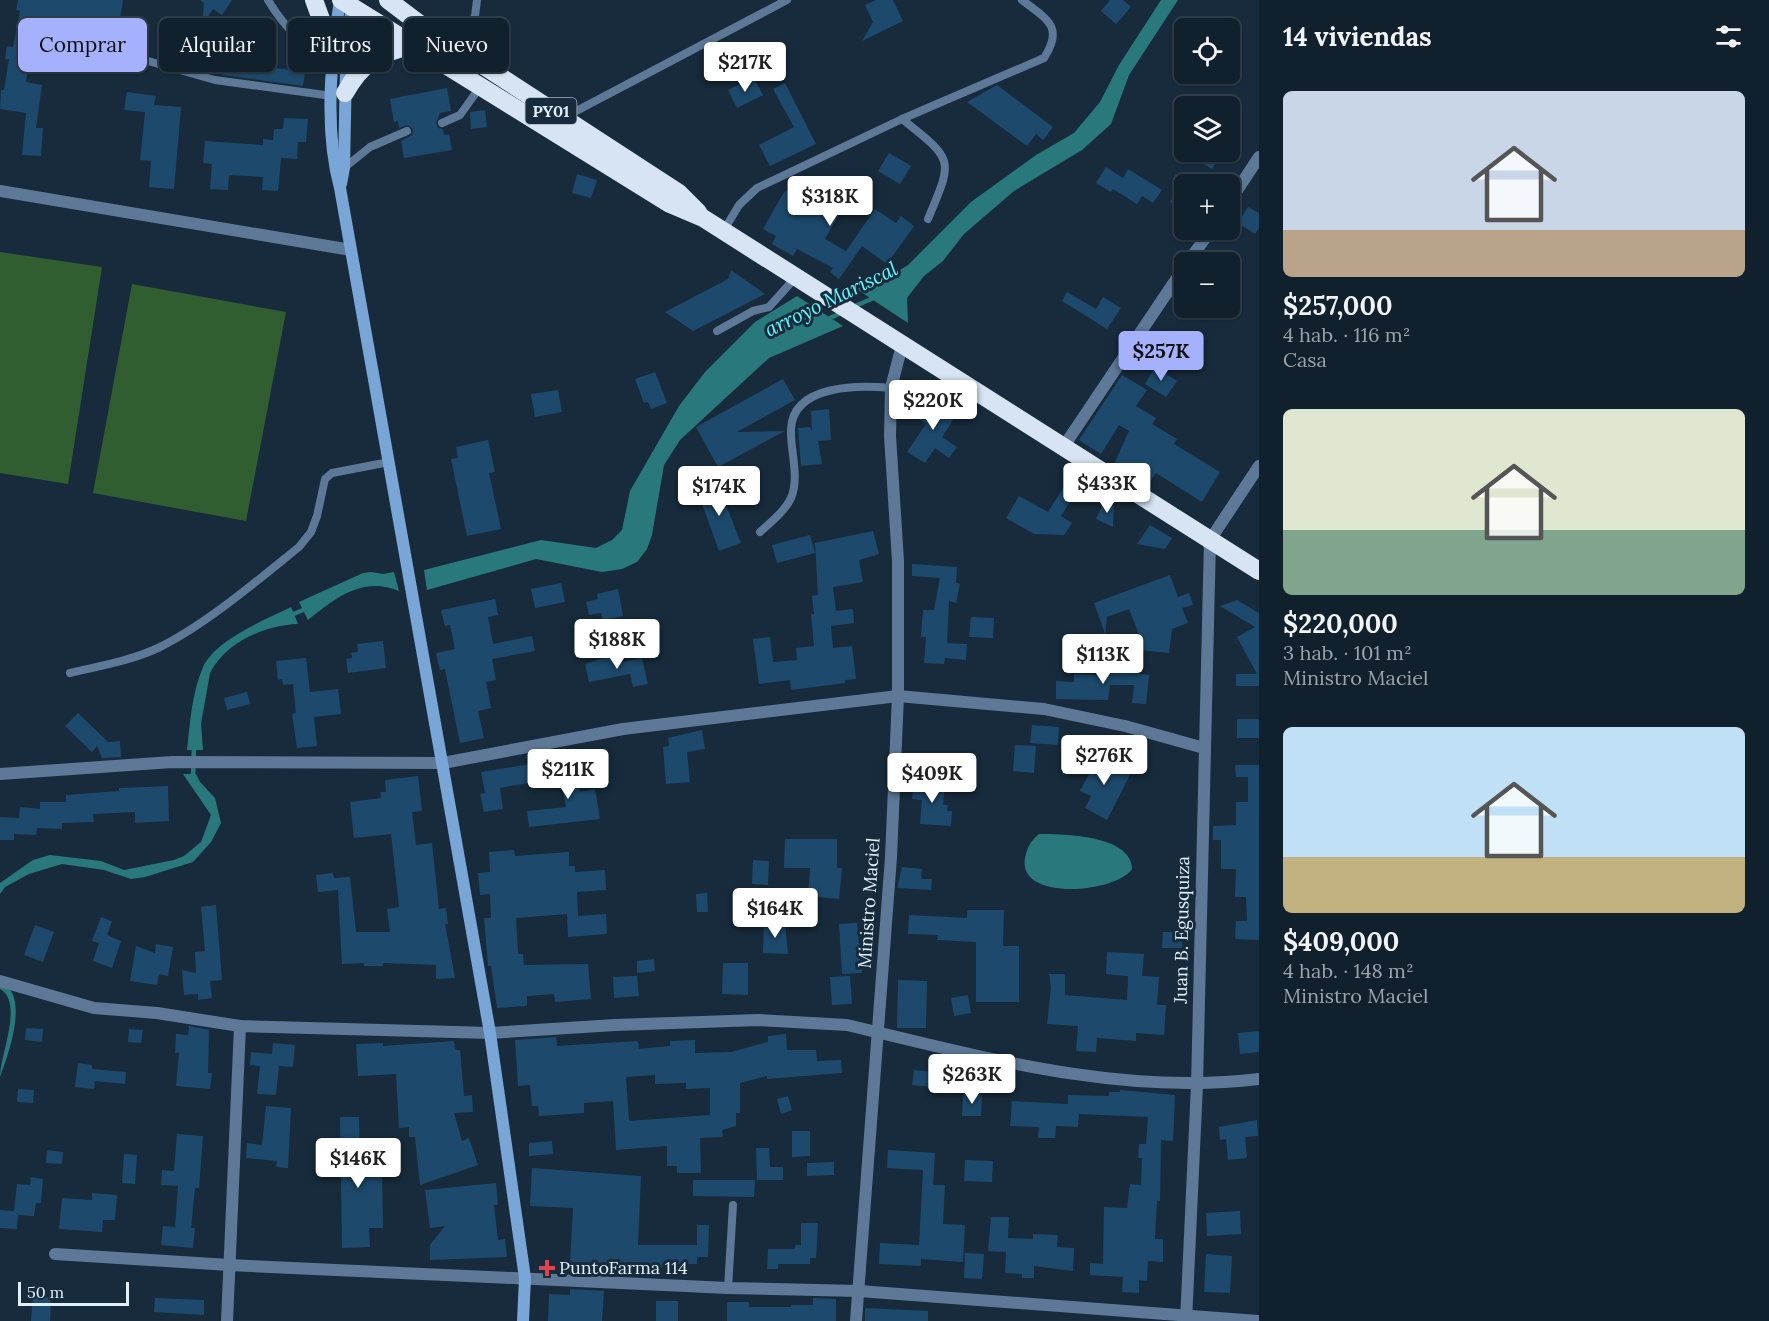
<!DOCTYPE html>
<html lang="es">
<meta charset="utf-8">
<style>
:root{--surface:#11202d;--page:#1e2d39;--text:#f1f3f6;--muted:#9ca3aa;--line:#303e49;--accent:#a5b1fc}
body{margin:0;font-family:Lora,serif;background:var(--page);color:var(--text);height:100vh;display:flex;flex-direction:column;font-size:22px;white-space:nowrap}
*{box-sizing:border-box;margin:0}
p{font-size:20px;color:var(--muted)}
.icon{flex:none;width:33px;height:33px;fill:none;stroke:currentColor;stroke-width:2;stroke-linecap:round;stroke-linejoin:round}
.map{position:relative;flex:1;overflow:hidden}
.details{display:flex;flex-direction:column;background:var(--surface);width:510px}
.details>*{flex:none}
.top-card{position:absolute;left:18px;top:18px;width:570px;height:54px;display:flex;gap:12px}
.controls{position:absolute;left:1174px;top:18px;display:grid;gap:12px}
.controls a{display:grid;place-items:center;width:66px;height:66px;border-radius:9px;background:var(--surface);box-shadow:0 2px 4px #0004,0 0 0 2px var(--line);font-size:30px}
.scale{position:absolute;left:18px;bottom:15px;width:111px;box-sizing:border-box;padding-left:6px;border:3px solid #e2effa;border-top:0;font-size:16px;line-height:21px;white-space:nowrap;color:#e2effa;-webkit-text-stroke:4px #172b3c;paint-order:stroke}
.price{position:absolute;translate:-50% -51px;padding:0 14px;border-radius:6px;background:#fff;color:#222;font-size:20px;line-height:39px;filter:drop-shadow(0 2px 3px #0008)}
.price::after{content:'';position:absolute;left:50%;top:36px;width:18px;height:14px;margin-left:-9px;background:inherit;clip-path:polygon(0 0,100% 0,50% 100%)}
.price.active{background:var(--accent);color:#111}
ul{padding:0;list-style:none}
li{display:grid;align-content:center;gap:12px;height:318px;padding:0 24px}
li span{display:grid;place-items:center;height:186px;border-radius:9px;color:#555}
li>.icon{margin-inline-start:auto}
span .icon{width:108px;height:108px;fill:#fffc;stroke-width:1}
li b{font-size:26px}
h2{display:flex;justify-content:space-between;align-items:center;height:72px;padding:0 24px;font-size:26px}
.chip{padding:0 21px;border-radius:9px;background:var(--surface);box-shadow:0 2px 4px #0004,0 0 0 2px var(--line);font-size:21px;line-height:54px}
.chip.active{background:var(--accent);color:#111}
main{display:flex;flex:1;min-height:0}
.map>svg:first-child{display:block}
.green{fill:#305e30}
.water{fill:#29797c}
.lines{fill:none;stroke-linecap:round;stroke-linejoin:round}
.stream{stroke:#29797c;stroke-width:4.5}
.building{fill:#1d4a6c;fill-rule:evenodd}
.lane{stroke:#5d7997;stroke-width:8}
.street{stroke:#5d7997;stroke-width:12}
.secondary{stroke:#79a6d6;stroke-width:12}
.highway{stroke:#d6e4f3;stroke-width:18}
.health-dot{fill:#e0444e;stroke:#172b3c;stroke-width:2}
.labels{text-anchor:middle;stroke-width:6;stroke-linejoin:round;paint-order:stroke}
.shield{fill:#172b3c;stroke:#a5b4c1;stroke-width:1.5}
.shield-label{font-size:16px;font-weight:bold;fill:#e2effa}
.street-label{font-size:18px;fill:#e2effa;stroke:#172b3c}
.poi-label{font-size:18px;fill:#e2effa;stroke:#172b3c;text-anchor:start}
.water-label{font-size:20px;font-style:italic;fill:#65f8fe;stroke:#172b3c}
</style>
<main>
<div class="map">
<svg width="1259" height="1321" viewBox="0 0 1259 1321">
<rect width="100%" height="100%" fill="#172b3c"/>
<g class="green">
<path d="M356,16L394,43C378,43 363,51 352,63Z"/>
<path d="M0,252L102,267L68,484L0,473Z"/>
<path d="M132,284L286,312L246,521L93,493Z"/>
</g>
<g class="water">
<path d="M1161,0H1178L1129,75L1111,124L1082,150L1014,191L964,234L943,261L924,276L907,298L908,323L855,288L879,283L908,265L971,202L1036,155L1074,133L1100,102L1119,65Z"/>
<path d="M797,296L843,326L769,358L680,440L664,465L652,535L647,549L637,562L622,569L602,572L536,559L427,590L424,570L541,540L596,548L612,540L622,530L630,491L679,406L705,372L755,322Z"/>
<path d="M371,572L383,574L394,572L399,591C362,576 336,598 308,620L299,602L363,573Z"/>
<path d="M291,607L298,624C265,625 226,642 210,673L201,724L203,750H187C190,723 192,692 203,667C216,639 265,620 291,607Z"/>
<path d="M183,774H196L200,782L215,798L221,823L211,842L193,862L145,877L131,879L104,870L62,864L29,874L5,887L0,894V883L33,860L50,855L101,861L124,870L174,860L184,856L201,842L211,815Z"/>
<path d="M1039,834C1064,834 1131,835 1132,869C1116,893 1017,902 1025,858C1027,848 1031,840 1039,834Z"/>
<path d="M0,983C31,992 8,1056 0,1077C0,1055 24,1002 0,989Z"/>
</g>
<g class="lines">
<g class="stream">
<path d="M853,307L876,297"/>
<path d="M826,320L843,312"/>
<path d="M291,615L308,608"/>
<path d="M193,779L194,746"/>
</g>
</g>
<g class="building">
<path d="M18,0H123L117,36L91,32L86,59L27,49L23,73L27,74L26,82L42,85L36,128H43L41,156L22,155L26,113L0,109L1,90H4L9,59H5L7,46L13,47L20,11L16,10Z"/>
<path d="M200,0H232L222,15L213,9L202,26L204,3Z"/>
<path d="M876,0H893L903,21L862,41L873,22L865,5Z"/>
<path d="M1110,0H1123L1131,7L1116,24L1101,11Z"/>
<path d="M224,61L305,72L303,86L222,75Z"/>
<path d="M753,77L763,95L737,108L728,90Z"/>
<path d="M785,83L816,144L770,166L759,145L794,127L773,89Z"/>
<path d="M997,85L1053,127L1043,140L1036,134L1027,146L967,102Z"/>
<path d="M447,88L451,111L440,113L436,123L438,128L443,129L444,135L449,134L452,150L404,158L401,141L412,135L413,129L407,125L399,128L398,121L394,122L390,99Z"/>
<path d="M127,92L156,96L154,105L181,107L174,189L149,187L151,161L140,160L145,112L124,110Z"/>
<path d="M485,110L487,127L471,129L470,112Z"/>
<path d="M284,118L308,119L306,142H298L297,159L281,158L278,191L262,190L263,177L229,175L228,190L210,189L212,164L203,163L205,141L263,145V139L273,140L274,129H283Z"/>
<path d="M1205,152H1213L1220,156L1212,169L1199,161Z"/>
<path d="M889,153L911,166L900,184L878,171Z"/>
<path d="M1106,167L1123,178L1128,169L1162,190L1153,203L1142,196L1137,204L1113,189L1111,192L1096,183Z"/>
<path d="M577,174L597,180L591,198L572,193Z"/>
<path d="M813,177L849,197L825,239L846,251L875,209L896,223L901,216L914,226L887,264L862,246L839,279L830,272L833,268L797,249L793,256L772,244L776,236L763,229L784,192Z"/>
<path d="M1185,178V211L1170,202Z"/>
<path d="M1248,207L1259,213V228L1255,234L1238,223Z"/>
<path d="M731,270L765,294L693,331L665,312L728,279Z"/>
<path d="M1067,292L1096,309L1103,297L1121,308L1107,329L1062,301Z"/>
<path d="M1155,367L1177,381L1166,397L1145,384Z"/>
<path d="M655,372L667,403L651,409L648,402L644,403L635,379Z"/>
<path d="M1122,375L1147,390L1136,406L1156,418L1152,424L1177,439L1174,444L1220,472L1202,502L1156,473L1149,483L1115,462L1129,431L1119,425L1101,454L1079,440Z"/>
<path d="M783,379L795,400L737,432L785,431L718,467L696,427Z"/>
<path d="M558,390L562,412L535,417L531,394Z"/>
<path d="M930,396L957,414L942,437L957,447L949,458L935,448L925,463L907,452L926,424L916,417Z"/>
<path d="M829,409L831,440L818,441L822,464L801,466L798,428L810,427L812,431L811,411Z"/>
<path d="M488,440L495,472L489,473L501,529L467,536L451,459L458,458L456,447Z"/>
<path d="M1069,479L1080,486L1061,516L1072,523L1064,535L1034,534L1006,518L1019,496L1048,512Z"/>
<path d="M717,483L741,543L719,551L697,490Z"/>
<path d="M1104,501L1114,506L1113,527L1096,519Z"/>
<path d="M1150,525L1172,538L1165,549L1137,544Z"/>
<path d="M873,531L879,554L859,560L863,582L833,587L836,611L853,609L854,623L831,626L833,648L852,646L856,679L845,680V683L791,690L790,680L759,684L753,639L770,637L773,662L797,660L796,648L814,646L811,614H814L812,596L818,595L815,543Z"/>
<path d="M810,535L815,553L777,563L772,545Z"/>
<path d="M912,564L957,567L956,583L960,584L956,603L949,601L947,643L967,644L966,660L945,658L944,664L924,663L926,637H921L923,610H934L940,578L912,576Z"/>
<path d="M1170,575L1178,597L1189,593L1193,605L1182,608L1188,623L1172,629L1169,653L1139,650L1140,637L1129,609L1107,617L1105,634L1094,603Z"/>
<path d="M561,583L565,602L535,608L531,589Z"/>
<path d="M618,589L623,616L603,620L601,613L589,615L586,602L598,599L597,594Z"/>
<path d="M495,599L498,615L488,617L493,644L532,636L535,651L492,659L496,680L486,682L491,708L478,711L484,738L460,743L445,669L440,670L436,653L455,649L450,625L445,626L441,610Z"/>
<path d="M1237,600L1259,613V686H1236V674H1257L1237,637L1255,627L1220,606Z"/>
<path d="M971,617L994,618L993,638L969,637Z"/>
<path d="M383,641L386,668L348,673L346,659L352,658L351,653L358,652L357,644Z"/>
<path d="M611,655L613,664L642,658L648,684L633,687L630,674L589,682L585,664Z"/>
<path d="M306,658L310,692L338,689L341,714L314,717L317,746L297,748L292,714L296,713L293,684L283,685L282,679L278,680L276,661Z"/>
<path d="M1098,665H1120L1119,671L1149,675L1146,704L1132,703L1134,685H1110L1108,700L1056,699V681L1074,682V674L1098,675Z"/>
<path d="M247,692L250,704L227,710L224,698Z"/>
<path d="M78,713L108,742L120,741L121,757L102,758L97,746L92,752L65,726Z"/>
<rect x="1237" y="719" width="22" height="19"/>
<path d="M1032,725L1059,727L1058,745L1030,743Z"/>
<path d="M702,730L705,749L687,752L690,782L666,784L663,747L669,746L668,738Z"/>
<path d="M1015,745L1036,746L1034,773L1013,771Z"/>
<path d="M574,754L580,792L595,789L600,819L529,827L527,811L566,807L556,757Z"/>
<path d="M1094,754L1131,773L1107,820L1085,808L1091,796L1080,791L1089,774L1084,771Z"/>
<path d="M531,764L534,782L500,788L503,809L484,812L480,794L485,793L481,772Z"/>
<path d="M1235,765H1259V940L1235,939L1236,921H1247L1246,897H1235L1236,869H1221V840H1213V826L1236,825V802H1248V777H1236Z"/>
<path d="M418,776L422,811L412,812L416,845L432,843L439,909L446,908L448,924H445L455,978L436,979V965L383,963V966H364V963L342,964L338,890L318,892L316,875L333,873L334,878L350,877L356,932H390L387,909L399,907L391,834L354,838L350,802L381,798L380,792H386L385,780Z"/>
<path d="M913,781L945,785L943,805H948L947,811H952L951,826L920,824L922,800L912,799Z"/>
<path d="M168,786L169,821L135,823V812L93,814L94,822L62,823V829L37,828L36,835L14,834V840H0V817L19,818L20,807L40,809V802H66V795L119,791V788Z"/>
<path d="M785,839H837V868H842L839,899L808,896L810,868H784Z"/>
<path d="M514,850L515,856L569,852V866H575V872L605,870L606,890L577,892L578,916L606,914L607,934L568,937L567,914L516,918L518,954H523L524,965L588,964L591,999L555,1002L554,994L527,996V1006L497,1008L491,966H488L484,918H491L490,894L480,895L478,873L490,872L489,852Z"/>
<path d="M753,860L769,861L768,885L752,884Z"/>
<path d="M902,867L922,869L921,879H932L931,890L897,888Z"/>
<path d="M707,893L708,912H697L696,894Z"/>
<path d="M216,905L222,980L210,981L212,998L198,1000V994L184,995L182,970L196,973L195,952L205,951L201,907Z"/>
<path d="M967,910H1004L1003,946H1019V1002H976V942L937,940L938,935L908,934L909,915L967,918Z"/>
<path d="M101,917L112,921L107,935L121,941L112,968L93,961L99,943L92,941Z"/>
<path d="M857,923L862,973L842,974L839,924Z"/>
<path d="M764,924H785L788,954L763,953Z"/>
<path d="M35,925L54,932L43,962L24,955Z"/>
<path d="M1163,932H1182V948H1162Z"/>
<path d="M156,944L173,947L168,976L159,974L157,985L130,981L136,946L155,953Z"/>
<path d="M1107,952L1144,954L1142,976L1159,977L1157,1005H1166L1164,1035L1136,1033V1041L1097,1038L1096,1052L1076,1051L1078,1026L1047,1024L1051,987L1049,974H1065V995L1127,1000L1128,976L1106,974Z"/>
<path d="M654,959L655,971L637,973V961Z"/>
<path d="M723,963H748V995L722,994Z"/>
<path d="M637,976L639,996L614,998L613,977Z"/>
<path d="M850,976L852,1004L832,1005L830,977Z"/>
<path d="M898,980L927,981L926,1028H897Z"/>
<path d="M968,995L971,1013L954,1016L951,998Z"/>
<path d="M189,1026L209,1030L208,1073H212L210,1089L176,1086L179,1053H175L176,1034L188,1035Z"/>
<path d="M26,1028L43,1029L42,1042L25,1040Z"/>
<path d="M129,1029L143,1030L141,1043L128,1042Z"/>
<path d="M1259,1031V1052L1240,1054L1238,1033Z"/>
<path d="M786,1034L787,1050H816L817,1061L841,1060L842,1073L767,1079V1076L740,1083V1113H736V1126L722,1130L723,1137L700,1138L701,1173H677V1166H667V1146L616,1150L613,1101L584,1103V1113L539,1116L538,1106H532L530,1085L518,1086L515,1040L556,1037L557,1046L638,1041L639,1049L670,1046V1041L695,1040V1053L731,1052L768,1042V1036ZM655,1075V1084L686,1083V1089L710,1088V1115L629,1121L626,1077Z"/>
<path d="M454,1041L455,1050H460L464,1096L472,1095L473,1112L454,1113L462,1141L469,1138L478,1165L420,1185L415,1137H409V1127L399,1128L396,1074L358,1076L356,1044L383,1043V1046Z"/>
<path d="M273,1043L295,1045L293,1067L279,1066L276,1095L257,1094L260,1066L250,1065L251,1052L272,1054Z"/>
<path d="M78,1063L92,1065V1069L126,1072L125,1084L95,1081L94,1089L75,1087Z"/>
<path d="M914,1070L934,1072L933,1087L912,1085Z"/>
<path d="M945,1078L965,1079L964,1092L945,1091Z"/>
<path d="M18,1089L34,1090L33,1103L17,1102Z"/>
<path d="M1120,1090L1175,1095L1173,1141L1161,1140L1160,1201H1157L1155,1239H1163V1262L1148,1261L1147,1281L1139,1280V1293L1122,1292L1123,1277L1090,1275V1263L1103,1264L1104,1207L1127,1208L1130,1184L1141,1185L1142,1158H1138L1139,1144H1146L1148,1117L1079,1114L1078,1127L1056,1126L1055,1138H1038L1039,1127L1010,1126L1012,1101L1068,1104V1095L1109,1096V1092H1120Z"/>
<path d="M963,1094L982,1095L981,1116H962Z"/>
<path d="M788,1096L792,1110L781,1114L777,1099Z"/>
<path d="M266,1106L291,1108L288,1168L276,1167L277,1161L246,1158L247,1143L262,1145Z"/>
<path d="M340,1117H359L360,1165H382L383,1228H369L370,1247L342,1248Z"/>
<path d="M1257,1120L1258,1136L1245,1137L1247,1158L1228,1160L1226,1139L1220,1140L1219,1127Z"/>
<path d="M792,1131H810V1156L792,1157Z"/>
<path d="M177,1134L203,1136L199,1188H195L191,1228H195L193,1248L161,1245L163,1226L175,1227L178,1186L161,1185L162,1170L174,1171Z"/>
<path d="M552,1141L553,1154L529,1156V1143Z"/>
<path d="M756,1148H769L770,1167H783V1180H757Z"/>
<path d="M47,1150L63,1152L62,1164L46,1163Z"/>
<path d="M888,1150L935,1153L933,1185H945L943,1224L965,1225L963,1262L921,1259V1266L879,1264L880,1243L919,1245L923,1170L887,1168Z"/>
<path d="M124,1154L137,1155L135,1184L122,1183Z"/>
<path d="M965,1160L993,1161L992,1182L964,1181Z"/>
<path d="M834,1162V1175L807,1176V1163Z"/>
<path d="M532,1168L641,1176L638,1245H697V1225H709L708,1257H697V1264H669V1267L570,1264L573,1208L530,1206Z"/>
<path d="M31,1177L43,1179L41,1203H36L34,1216L18,1215L17,1229L0,1228V1210L14,1211L17,1184L30,1185Z"/>
<path d="M693,1180H755L754,1197L693,1196Z"/>
<path d="M496,1183L498,1205H494L498,1240L505,1239L507,1257L430,1260V1245L445,1226L430,1228L425,1190Z"/>
<path d="M92,1193L117,1195L115,1220H103L102,1232L59,1229L62,1198L92,1200Z"/>
<path d="M1240,1211L1241,1234L1207,1236L1206,1213Z"/>
<path d="M991,1217H1009L1008,1238L1033,1239V1234L1058,1235L1057,1247L1074,1248L1073,1271L1034,1266V1278H1022V1274L1005,1273L1006,1252L988,1251Z"/>
<path d="M801,1223H818L816,1258H810V1264H778V1269H767L768,1249H795V1245H801Z"/>
<path d="M965,1253L984,1254L982,1279L964,1278Z"/>
<path d="M1206,1254L1232,1256L1230,1293L1204,1292Z"/>
<path d="M570,1289L604,1291L602,1321H548L549,1294L570,1295Z"/>
<path d="M33,1296L51,1298L50,1321H31Z"/>
<path d="M155,1298L204,1300V1315L154,1312Z"/>
<path d="M813,1298L836,1299V1321H727V1302H749V1307H791V1305H813Z"/>
<rect x="656" y="1301" width="22" height="20"/>
<path d="M865,1308L928,1311V1321H865Z"/>
</g>
<g class="lines">
<g class="lane">
<path d="M268,0C285,29 305,46 332,64"/>
<path d="M456,48L475,16L477,0"/>
<path d="M127,55L215,80L332,96"/>
<path d="M563,118L787,0"/>
<path d="M902,119C955,161 953,159 928,219"/>
<path d="M442,123L460,115L480,87"/>
<path d="M344,168L370,147L407,131"/>
<path d="M724,230L739,205L757,188L902,119L1044,58C1064,27 1048,20 1022,0"/>
<path d="M717,331L753,311L769,307L795,278"/>
<path d="M760,532C771,522 785,511 791,498C800,477 790,450 791,429C793,384 860,385 891,388"/>
<path d="M70,673C99,666 130,661 158,648C204,626 258,580 299,547L311,532L317,516L325,479L332,473L389,462"/>
<path d="M728,1288L733,1205"/>
</g>
<g class="street">
<path d="M0,191L351,250"/>
<path d="M1230,201L1259,157"/>
<path d="M1188,262L1211,230"/>
<path d="M1064,446L1185,266"/>
<path d="M0,774L172,762L443,763L623,729L898,696L1044,709L1125,726L1204,748"/>
<path d="M0,981L94,1008L157,1013L240,1026L490,1033L615,1025L759,1020L847,1025C982,1057 1120,1096 1259,1079"/>
<path d="M55,1254L229,1265L728,1288L859,1291L1258,1321"/>
<path d="M227,1321L240,1026"/>
<path d="M856,1321L891,857L898,696V561L890,436L891,388L902,345"/>
<path d="M1186,1321L1197,1085L1210,540L1259,466"/>
</g>
<g class="secondary">
<path d="M340,0C331,60 324,129 340,188L490,1033L525,1278L523,1321"/>
<path d="M341,184L344,168L346,67L352,1"/>
</g>
<g class="highway">
<path d="M314,0L333,52"/>
<path d="M341,0L670,204L703,218L1259,571"/>
<path d="M388,0L421,25L679,193L698,212"/>
<path d="M345,93C362,62 378,54 412,45"/>
</g>
</g>
<path class="health-dot" d="M544 1259h6v6h6v6h-6v6h-6v-6h-6v-6h6z"/>
<g class="labels">
<rect class="shield" x="525.5" y="98" width="51" height="26" rx="4.5"/>
<g class="shield-label">
<text x="551" y="117">PY01</text>
</g>
<g class="street-label">
<text transform="translate(869 903) rotate(-86)" y="6">Ministro Maciel</text>
<text transform="translate(1182 930) rotate(-89)" y="6">Juan B. Egusquiza</text>
</g>
<g class="poi-label">
<text x="559" y="1274">PuntoFarma 114</text>
</g>
<g class="water-label">
<text transform="translate(831 299) rotate(-26)" y="7">arroyo Mariscal</text>
</g>
</g>
</svg>
<div class="controls">
<a><svg class="icon" aria-label="locate" viewBox="0 0 24 24"><circle cx="12" cy="12" r="6"/><path d="M12 2v4M12 18v4M2 12h4M18 12h4"/></svg></a>
<a><svg class="icon" aria-label="layers" viewBox="0 0 24 24"><path d="M12 4l9 5-9 5-9-5zM3 14l9 5 9-5"/></svg></a>
<a>+</a>
<a>−</a>
</div>
<div class="scale">50 m</div>
<b class="price" style="left:745px;top:93px">$217K</b>
<b class="price" style="left:830px;top:227px">$318K</b>
<b class="price active" style="left:1161px;top:382px">$257K</b>
<b class="price" style="left:933px;top:431px">$220K</b>
<b class="price" style="left:1107px;top:514px">$433K</b>
<b class="price" style="left:719px;top:517px">$174K</b>
<b class="price" style="left:617px;top:670px">$188K</b>
<b class="price" style="left:1103px;top:685px">$113K</b>
<b class="price" style="left:1104px;top:786px">$276K</b>
<b class="price" style="left:568px;top:800px">$211K</b>
<b class="price" style="left:932px;top:804px">$409K</b>
<b class="price" style="left:775px;top:939px">$164K</b>
<b class="price" style="left:972px;top:1105px">$263K</b>
<b class="price" style="left:358px;top:1189px">$146K</b>
<div class="top-card">
<a class="chip active">Comprar</a>
<a class="chip">Alquilar</a>
<a class="chip">Filtros</a>
<a class="chip">Nuevo</a>
</div>
</div>
<section class="details">
<h2>14 viviendas<svg class="icon" aria-label="filters" viewBox="0 0 24 24"><path d="M4 7h16M4 17h16"/><circle cx="9" cy="7" r="2"/><circle cx="15" cy="17" r="2"/></svg></h2>
<ul>
<li><span style="background:linear-gradient(#c9d6e8 75%,#b9a48a 0)"><svg class="icon" aria-label="home" viewBox="0 0 24 24"><path d="M3 11l9-7 9 7M6 9v11h12V9"/></svg></span><div><b>$257,000</b><p>4 hab. · 116 m²</p><p>Casa</p></div></li>
<li><span style="background:linear-gradient(#dfe7d0 65%,#7fa58c 0)"><svg class="icon" aria-label="home" viewBox="0 0 24 24"><path d="M3 11l9-7 9 7M6 9v11h12V9"/></svg></span><div><b>$220,000</b><p>3 hab. · 101 m²</p><p>Ministro Maciel</p></div></li>
<li><span style="background:linear-gradient(#bfe0f5 70%,#c2b280 0)"><svg class="icon" aria-label="home" viewBox="0 0 24 24"><path d="M3 11l9-7 9 7M6 9v11h12V9"/></svg></span><div><b>$409,000</b><p>4 hab. · 148 m²</p><p>Ministro Maciel</p></div></li>
</ul>
</section>
</main>
